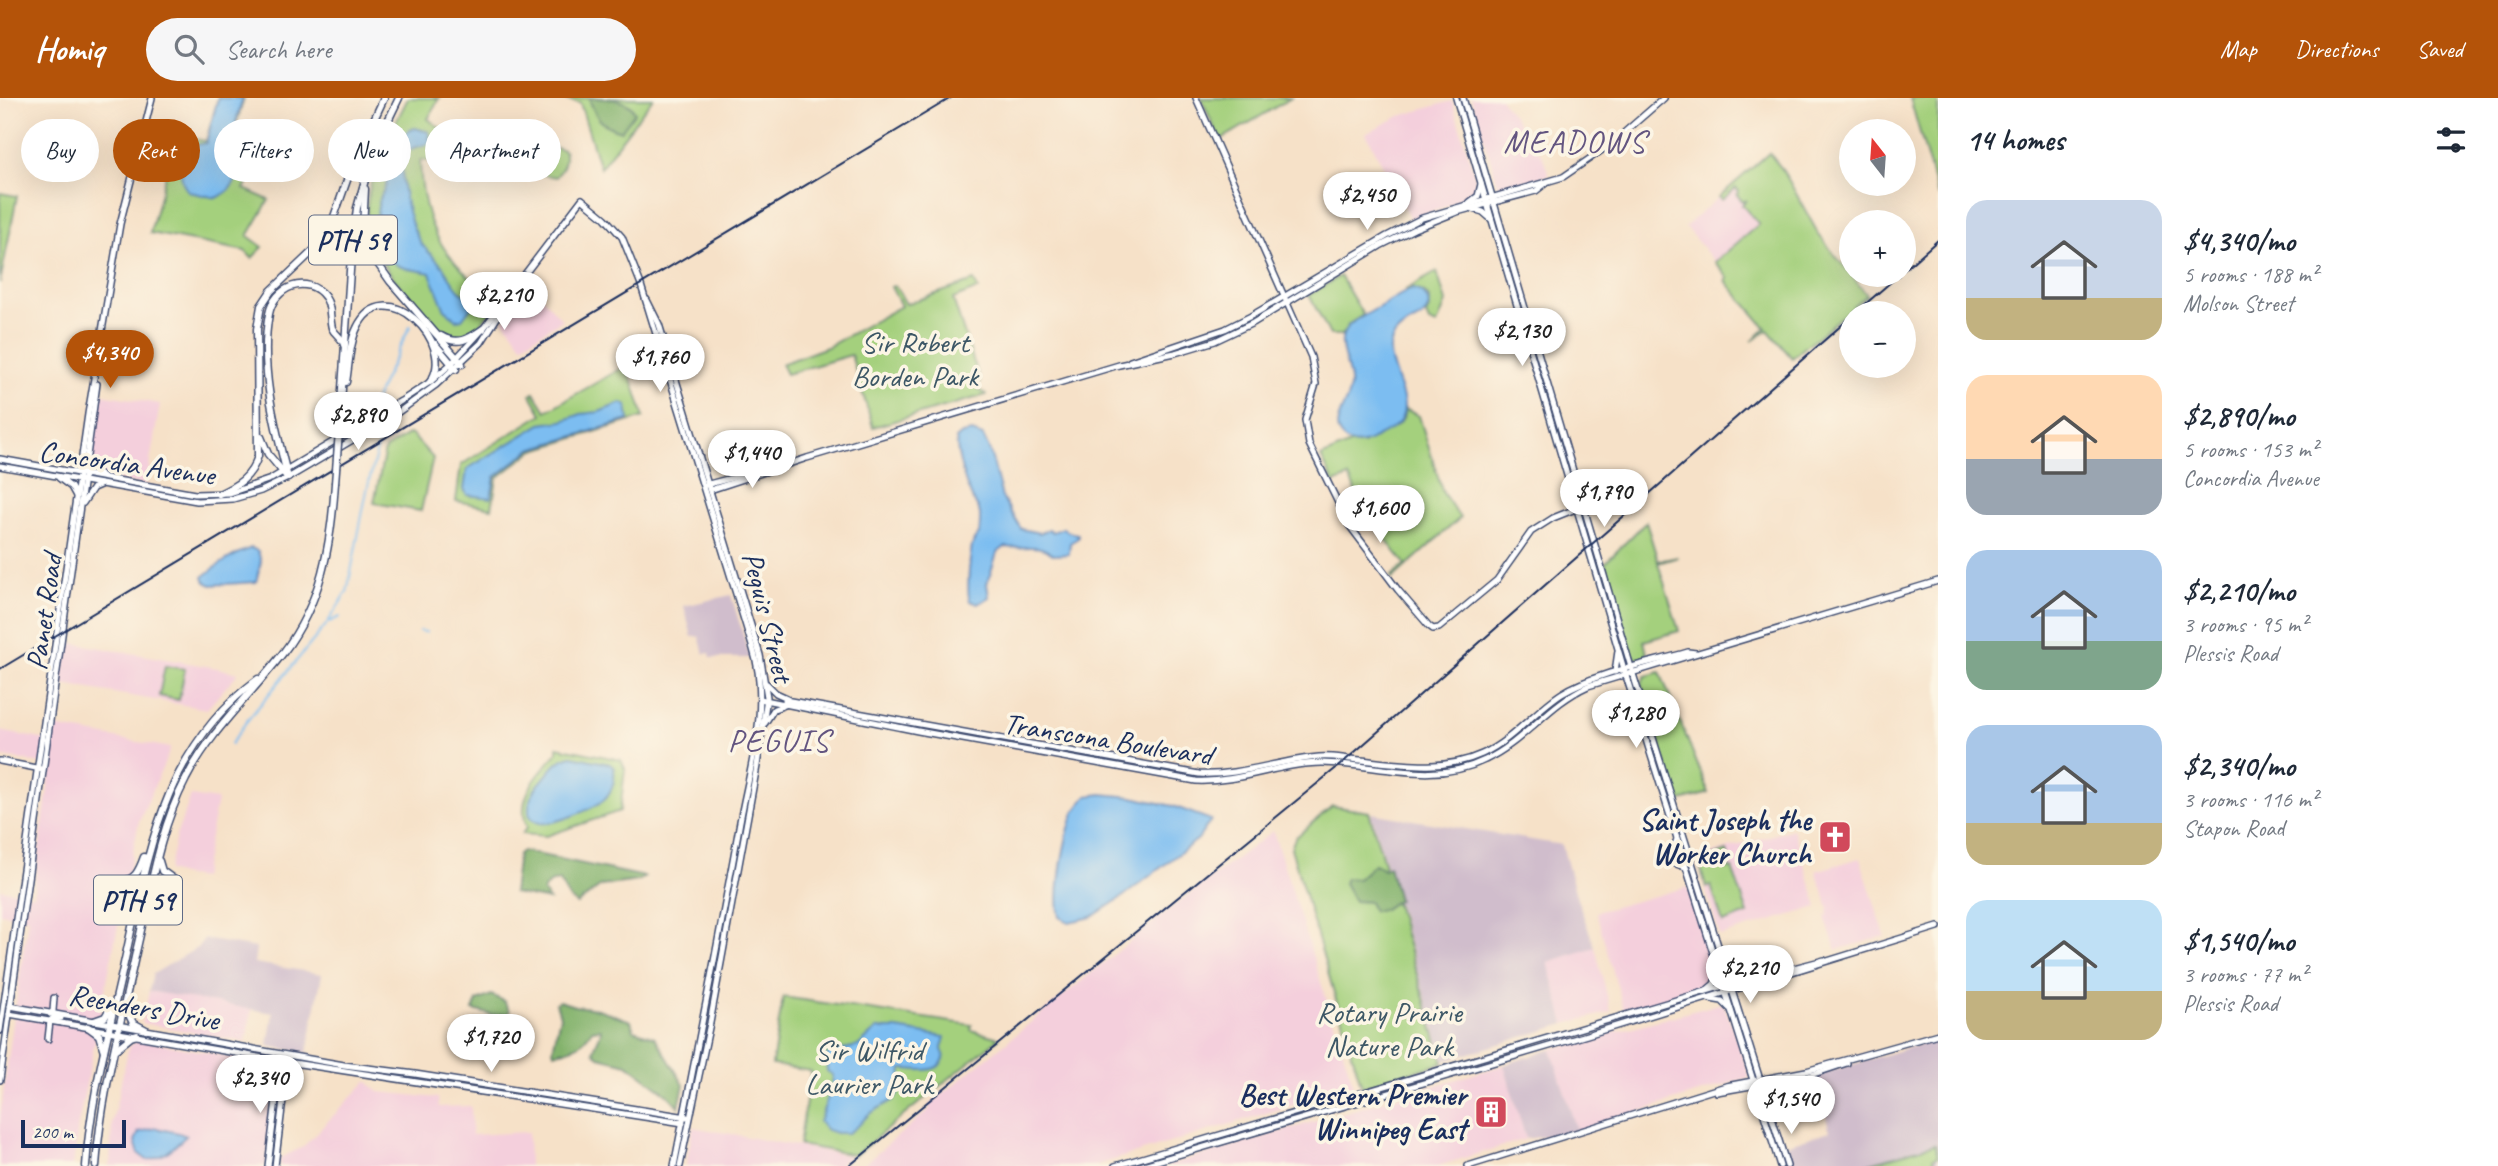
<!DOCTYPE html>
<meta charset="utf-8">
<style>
:root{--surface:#fff;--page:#f6f6f7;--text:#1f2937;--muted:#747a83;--accent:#b45309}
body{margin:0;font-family:Caveat,sans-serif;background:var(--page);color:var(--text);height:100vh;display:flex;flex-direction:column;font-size:26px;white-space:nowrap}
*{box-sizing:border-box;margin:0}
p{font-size:23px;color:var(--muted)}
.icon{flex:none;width:38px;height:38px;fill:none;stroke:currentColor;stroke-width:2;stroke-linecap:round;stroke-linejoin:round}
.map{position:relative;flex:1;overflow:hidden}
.details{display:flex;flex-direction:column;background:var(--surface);width:560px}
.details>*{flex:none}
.guide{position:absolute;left:21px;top:21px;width:665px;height:63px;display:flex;gap:14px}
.needle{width:46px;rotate:343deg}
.buttons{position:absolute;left:1839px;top:21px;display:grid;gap:14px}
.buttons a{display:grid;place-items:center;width:77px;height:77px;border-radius:50%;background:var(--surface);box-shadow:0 7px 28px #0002;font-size:35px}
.scale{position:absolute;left:21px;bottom:18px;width:105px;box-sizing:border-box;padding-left:7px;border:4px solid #1b2f5e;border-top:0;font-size:19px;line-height:24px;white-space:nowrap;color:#1b2f5e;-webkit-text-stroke:5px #fcf5e5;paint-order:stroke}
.price{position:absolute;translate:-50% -60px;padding:0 16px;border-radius:24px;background:#fff;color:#222;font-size:23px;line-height:46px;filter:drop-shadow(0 2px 4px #0008)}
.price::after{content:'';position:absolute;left:50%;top:42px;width:21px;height:16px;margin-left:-10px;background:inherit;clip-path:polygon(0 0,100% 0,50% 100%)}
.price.selected{background:var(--accent);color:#fff}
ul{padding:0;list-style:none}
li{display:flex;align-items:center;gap:21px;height:175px;padding:0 28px}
li span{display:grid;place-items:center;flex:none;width:196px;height:140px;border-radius:21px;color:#555}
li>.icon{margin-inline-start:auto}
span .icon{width:84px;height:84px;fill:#fffc;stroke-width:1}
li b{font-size:30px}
h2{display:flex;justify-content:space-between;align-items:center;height:84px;padding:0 28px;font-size:30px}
.tag{padding:0 24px;border-radius:32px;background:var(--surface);box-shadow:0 7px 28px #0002;font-size:24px;line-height:63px}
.tag.selected{background:var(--accent);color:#fff}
header{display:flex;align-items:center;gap:42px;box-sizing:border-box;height:98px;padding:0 35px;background:var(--accent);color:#fff}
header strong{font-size:33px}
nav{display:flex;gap:38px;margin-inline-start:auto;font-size:24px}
.search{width:490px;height:63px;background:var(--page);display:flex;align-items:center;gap:18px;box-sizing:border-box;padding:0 24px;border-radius:38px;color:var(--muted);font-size:26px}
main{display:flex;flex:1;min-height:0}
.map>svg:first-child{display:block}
.built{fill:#f4cfdc}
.industrial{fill:#d0bdcc}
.green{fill:#a4d07d;stroke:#60806e;stroke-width:2}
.forest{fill:#83b26c;stroke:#4f7065;stroke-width:2}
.water{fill:#7bbdf1;stroke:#4b76a8;stroke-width:2}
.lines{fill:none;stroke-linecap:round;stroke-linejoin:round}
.stream{stroke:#7bbdf1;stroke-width:2}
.secondary-casing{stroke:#3c4a6e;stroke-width:8}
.primary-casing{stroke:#3c4a6e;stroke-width:9}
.secondary{stroke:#fff;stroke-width:5}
.primary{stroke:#fff;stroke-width:6}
.rail{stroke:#1b2f5e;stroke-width:2}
.primary-bridge-casing{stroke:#3c4a6e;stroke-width:9;stroke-linecap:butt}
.primary-bridge{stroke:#fff;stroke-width:6}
.labels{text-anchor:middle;stroke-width:7;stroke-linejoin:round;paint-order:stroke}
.shield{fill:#fcf5e5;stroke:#5e6a86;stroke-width:2}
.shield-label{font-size:28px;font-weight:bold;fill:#1b2f5e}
.park-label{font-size:30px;fill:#3d5766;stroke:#fcf5e5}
.street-label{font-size:30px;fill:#1b2f5e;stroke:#fcf5e5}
.poi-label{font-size:30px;font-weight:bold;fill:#1b2f5e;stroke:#fcf5e5;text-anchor:end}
.neighbourhood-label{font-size:32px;letter-spacing:2px;fill:#635580;stroke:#fcf5e5}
</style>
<header>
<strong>Homiq</strong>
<div class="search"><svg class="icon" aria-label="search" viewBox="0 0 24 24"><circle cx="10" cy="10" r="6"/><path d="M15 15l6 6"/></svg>Search here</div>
<nav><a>Map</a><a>Directions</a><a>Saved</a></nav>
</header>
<main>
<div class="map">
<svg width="1938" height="1068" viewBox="0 0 1938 1068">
<rect width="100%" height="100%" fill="#fcf5e5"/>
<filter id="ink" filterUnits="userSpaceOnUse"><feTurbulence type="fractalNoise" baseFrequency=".0143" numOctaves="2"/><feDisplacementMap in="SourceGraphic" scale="14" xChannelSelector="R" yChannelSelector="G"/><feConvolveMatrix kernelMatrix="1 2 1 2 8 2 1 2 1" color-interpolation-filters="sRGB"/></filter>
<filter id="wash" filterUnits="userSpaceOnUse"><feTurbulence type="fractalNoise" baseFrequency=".00686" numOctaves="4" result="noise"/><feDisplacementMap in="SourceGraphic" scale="28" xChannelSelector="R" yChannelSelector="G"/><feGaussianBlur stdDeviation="1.57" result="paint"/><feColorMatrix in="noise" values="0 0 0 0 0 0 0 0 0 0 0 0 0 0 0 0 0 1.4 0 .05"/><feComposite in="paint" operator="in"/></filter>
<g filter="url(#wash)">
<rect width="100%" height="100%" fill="#f6e1c8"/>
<g class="built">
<path d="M1471,0H1500L1543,59L1549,77L1500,92Z"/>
<path d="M1452,3L1476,82V89L1471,98L1411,122L1366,35L1400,18Z"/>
<path d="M1736,90L1747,102L1743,107L1759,126L1715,164L1685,129L1719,99L1722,101Z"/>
<path d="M532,187L562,222L522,247L504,222Z"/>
<path d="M96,295L160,306L146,387L83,375Z"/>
<path d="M67,544L217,570L238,575L207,611L61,586Z"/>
<path d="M55,629L171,650L139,723L78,1027L73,1068H0V1018L28,820L0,815V791L33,797L51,668L0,658V633L52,643Z"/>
<path d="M191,698L217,702L202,780L181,777L168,773L176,738Z"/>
<path d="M1793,731L1818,809L1720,838L1696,760Z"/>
<path d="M1273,733L1354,988L1094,1068H862L930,1011L929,1007L1170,811Z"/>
<path d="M1860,760L1885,838L1836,852L1825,819L1828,817L1829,809L1816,773Z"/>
<path d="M1688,789L1713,870L1712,885L1702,893L1625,916L1596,814Z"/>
<path d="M1595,849L1611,914L1565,926L1548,864Z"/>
<path d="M149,893L252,911L246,944L142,925Z"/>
<path d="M1723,905L1750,979L1577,1033L1551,951Z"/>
<path d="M139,942L273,966L278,972L266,1068H110L112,1025L129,948Z"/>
<path d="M1504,967L1526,1041L1438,1068H1166Z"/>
<path d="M367,983L379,994L438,1000L439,1009L471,1008L472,1037L528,1034L529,1068H280V1060L303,1049Z"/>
<path d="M693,1029L850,1058L837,1068H686Z"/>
</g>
<g class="industrial">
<path d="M731,497L750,560H711L710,555L704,556L699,538L692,539L684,508Z"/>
<path d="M1371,715L1562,747L1577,801L1595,849L1548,864L1565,926L1444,963Z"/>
<path d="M204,841L256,850L254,865L322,876L307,955L268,948L273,915L149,893L153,876L197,850Z"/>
<path d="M1938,941V1068H1789L1783,1048L1830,1033L1814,978Z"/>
<path d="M1551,951L1577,1033L1526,1041L1504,967Z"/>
</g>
<g class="green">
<path d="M218,0H244L230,47L259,55L255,70L244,91L269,102L248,138L263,149L252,160L245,153L150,135L176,38L206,43Z"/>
<path d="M408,0H439L428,21L446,34C475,27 534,44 564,52C567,64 563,70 556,79L489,67L420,62C422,132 444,161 498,203C489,215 476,236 459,239C441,243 388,174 377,157C372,149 367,137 367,127C363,82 389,39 408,0Z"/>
<path d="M556,0H653L600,70L580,5Z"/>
<path d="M1201,0H1291L1220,42Z"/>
<path d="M1910,0H1938V98Z"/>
<path d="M1769,55L1783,72L1819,137L1867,197L1792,260L1768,232L1752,243L1766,230L1726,183L1728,180L1715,164L1759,126L1742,107L1747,102L1743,104L1737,97L1738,93L1736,90L1722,102L1719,99Z"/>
<path d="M0,95L17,98L0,185Z"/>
<path d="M1437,174L1446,204L1437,227L1429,224L1426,217C1437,199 1423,189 1405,192Z"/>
<path d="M1340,178L1363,217L1349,226L1342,237H1330L1309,197Z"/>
<path d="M974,183L978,191L953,201L980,283L978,291L986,297L873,329L851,257L786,276L781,266L827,249L901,208L891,189L895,187L906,206Z"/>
<path d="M624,269L633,284L644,319L532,353L497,380L492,410L456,403L461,367L542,316L531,297L534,294L546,313Z"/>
<path d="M1405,311L1419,318L1443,395L1460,420L1392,481L1391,479L1405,466L1367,418L1349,379L1334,385L1321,359L1350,346H1363L1396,328L1403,321Z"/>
<path d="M409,336L412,337L433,360L421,413L374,405L385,351Z"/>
<path d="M1646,424L1658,463L1678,459L1658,465L1679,533L1644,543L1648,560L1639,562L1632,557L1605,465Z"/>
<path d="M165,568L185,571L179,602L159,598Z"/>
<path d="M1660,574L1709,695L1678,704L1641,586L1645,578Z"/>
<path d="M557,649L621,662L625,671L620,713L546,738L522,736L527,729C515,699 539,676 557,655Z"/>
<path d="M1332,708L1369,714L1443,965L1362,989L1291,750L1295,740Z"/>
<path d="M1727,753L1729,760L1728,771L1732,770L1748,816L1723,825L1711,788L1706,789L1699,764L1701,762Z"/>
<path d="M783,899L972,927L971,932L999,940L855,1057L799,1047L811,973L772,967Z"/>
<path d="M1935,1046L1938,1058L1933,1060L1935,1066L1927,1068H1861Z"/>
</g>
<g class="forest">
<path d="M589,0C605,0 628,0 635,14L621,33C601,28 595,19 589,0Z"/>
<path d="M502,44L514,50L519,56L512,69L477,65L480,48L483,45Z"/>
<path d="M522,753L645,779L638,783L601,788L577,806L570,801L559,783C550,784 546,786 543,794L549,802L513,795L518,756Z"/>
<path d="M1374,766L1384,771L1389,768L1398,802C1388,806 1386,814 1373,813L1369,804L1354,803L1344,785L1346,780L1358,781Z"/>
<path d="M491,897L504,903L510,913L508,916L492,917L473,912L477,903Z"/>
<path d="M559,903L575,908L598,911L631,923L634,932L655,939L684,987L679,1009L668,997L627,966L599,959L594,954C594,946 601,939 601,931L592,932C582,949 573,950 554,955L553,951L560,918L556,905Z"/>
</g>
<g class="water">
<path d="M218,0H243L229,47C232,53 237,57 239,62C244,76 229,96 216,100L189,94C178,84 179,62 190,51C195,46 200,46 206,45Z"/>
<path d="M415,30L429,34L430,45C423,49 410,48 406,56C396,77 409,126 421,145C427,154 436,160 443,169C452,182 457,192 470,202L471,209L462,221L456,222L444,210L430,175C414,170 398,174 387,157C377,142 374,114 381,98C383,93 386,89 387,83C392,59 389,40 415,30Z"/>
<path d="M1413,191C1426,194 1435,207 1423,218C1419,222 1414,223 1409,226C1362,250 1419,295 1400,323C1394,332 1378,338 1369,343C1362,346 1355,347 1348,344C1321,329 1353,305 1350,283C1348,262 1331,240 1353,224L1407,193Z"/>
<path d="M621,305L627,307L629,322L531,351L495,379L491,400L467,397L464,391L467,371L541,326L562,323L581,316L599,314Z"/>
<path d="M972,334L983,338L990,353L1002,399L1021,431L1040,435L1049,431L1053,434L1063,430L1068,434L1078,436V440L1070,445L1069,456L1054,457C1036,443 1026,452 1005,449L997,455L987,486L989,499C982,505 978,507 970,503C966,496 970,453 973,445C974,441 977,439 979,436C980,432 980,424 980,419C981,411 975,407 972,400C964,383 958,360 956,341L962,336Z"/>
<path d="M251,450L258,453L261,463L256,484L211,487L205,484L203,479C219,466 232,457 251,450Z"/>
<path d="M572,658L610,666L614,670C617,700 597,709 572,718C563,721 550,727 540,725C520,720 531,695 540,685C551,673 556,661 572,658Z"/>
<path d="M1101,696L1132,699L1173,708L1211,722L1198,741L1125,797L1092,819L1069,824L1060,819C1054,796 1065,738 1074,715C1077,709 1083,703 1087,698Z"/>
<path d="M877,931H897L945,939C945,940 942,949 942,950C942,957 946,954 944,961C937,978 914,970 902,971L900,993L893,1002L869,1016L858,1028L848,1035H836L827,1032L819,1024L832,988L833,977L827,973L826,959L830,954L858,948Z"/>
<path d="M157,1030C167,1034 176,1032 186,1038C174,1049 164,1060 147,1062L139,1056L135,1043L139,1034Z"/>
</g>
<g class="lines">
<g class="stream">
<path d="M368,316L410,228"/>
<path d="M329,524L340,519"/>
<path d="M419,533L426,534"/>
<path d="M231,646L246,624L326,527L347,494L367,392L378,348"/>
</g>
</g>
</g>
<g filter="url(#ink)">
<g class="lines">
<defs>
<g id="secondary">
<path d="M1196,0L1311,259L1316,286L1305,322L1309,346L1349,427L1398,492L1429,528L1433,531L1439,530L1497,482L1531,434L1553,420L1578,410"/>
<path d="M1456,0L1626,578L1780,1068"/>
<path d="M1463,0L1633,576L1787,1068"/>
<path d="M1470,104L1478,98L1481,86"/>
<path d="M1473,111L1483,114L1491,121"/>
<path d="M647,202L659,226L760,557L767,599L757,668L710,925L680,1068"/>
<path d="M1130,263L1225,231L1251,218L1387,138L1422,120L1563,79L1611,46L1664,0"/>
<path d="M0,361L195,396L230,395L271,381L401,303L430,284L452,265L483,231L582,101L605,120L622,139L640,184L753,551C771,609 749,671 739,729C719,842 696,955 674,1068"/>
<path d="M89,363L91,369L103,379"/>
<path d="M0,368L197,403L233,401L261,393L288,380L393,318L436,287L481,245L513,195"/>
<path d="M59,380L71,389L76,398"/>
<path d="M705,387L780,367"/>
<path d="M710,392L807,360L1119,267L1175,255L1215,243L1253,225L1380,148L1414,131L1457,114L1536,93L1546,85"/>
<path d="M83,405L93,390L100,387"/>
<path d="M1615,574L1618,553"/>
<path d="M767,586L776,595L787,600"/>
<path d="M760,601L918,633L1196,683C1239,685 1280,665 1322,665C1377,666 1433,688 1485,662C1524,644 1548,606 1588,588L1938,483"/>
<path d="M785,602L1199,676C1240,678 1279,662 1319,659C1330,658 1341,660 1351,661C1395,665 1441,675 1482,656C1513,642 1534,613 1562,595C1594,575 1651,565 1688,554L1696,555"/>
<path d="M765,625L774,611L785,607"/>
<path d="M0,663L41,671"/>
<path d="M1659,760L1685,769"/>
<path d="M1659,760L1673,752L1677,741"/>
<path d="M1708,891L1714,886L1719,873"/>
<path d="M1710,901L1722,903L1729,910"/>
<path d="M10,908L344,967L415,976L687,1019"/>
<path d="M9,916L287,964L683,1025"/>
<path d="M50,916L53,913L54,900"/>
<path d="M0,933L88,316L120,126L152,0"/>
<path d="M48,941L50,923L53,920H61"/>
<path d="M0,982L97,286"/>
<path d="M1717,994L1808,978L1847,965"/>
<path d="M268,1068L281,960"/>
<path d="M275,1068L288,961"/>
<path d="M1115,1068L1720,889L1824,862"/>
<path d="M1140,1068L1587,937L1938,829"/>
<path d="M1468,1068L1726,988L1806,973L1938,936"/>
</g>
<g id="primary">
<path d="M365,91L363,130L371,156L390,183L462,266"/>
<path d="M441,238C458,248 469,241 483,231"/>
<path d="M435,246L456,271"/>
<path d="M346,284C349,267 349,246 357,230C384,172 459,246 430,284"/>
<path d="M340,320L351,158L357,110L373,54L399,0"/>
<path d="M261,339L268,356L287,379"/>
<path d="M288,380C275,328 259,269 269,216C274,189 307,175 325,199C332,209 329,219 332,230C335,237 342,239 344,247"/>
<path d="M219,396C238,387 251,380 258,358L257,231L261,208L271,193L315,151L330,130L351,71L384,0"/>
<path d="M159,763L162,773L173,781"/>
<path d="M118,784C135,783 139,773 144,759"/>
<path d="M120,785L131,792L135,806"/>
<path d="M153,795L161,785L173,782"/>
<path d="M125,909L133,925L146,932"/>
<path d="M94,923L105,919L112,907"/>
<path d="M88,929L99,937L104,953"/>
<path d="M116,951L131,939L137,937"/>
<path d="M86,1068C90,1004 107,941 121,879C147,766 158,655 258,581"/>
<path d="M96,1068C101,996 121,925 136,854C150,796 158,734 186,681C210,633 251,597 283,555C322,504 331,447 335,385"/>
</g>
</defs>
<use href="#secondary" class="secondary-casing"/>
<use href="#primary" class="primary-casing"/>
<use href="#secondary" class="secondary"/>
<use href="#primary" class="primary"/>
<g class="rail">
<path d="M1904,172L1938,142"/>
<path d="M1855,215L1899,177"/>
<path d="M0,571L951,0"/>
<path d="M849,1068L1340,667L1852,218"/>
</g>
<defs>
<path id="primary-bridge" d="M335,385L340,320"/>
</defs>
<use href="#primary-bridge" class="primary-bridge-casing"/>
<use href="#primary-bridge" class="primary-bridge"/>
</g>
</g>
<defs>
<symbol id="church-square" viewBox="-11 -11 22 22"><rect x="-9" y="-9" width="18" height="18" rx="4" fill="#d1495b" stroke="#fcf5e5"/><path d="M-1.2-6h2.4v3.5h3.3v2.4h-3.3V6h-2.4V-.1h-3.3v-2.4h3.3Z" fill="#fff"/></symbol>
<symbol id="building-square" viewBox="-11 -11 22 22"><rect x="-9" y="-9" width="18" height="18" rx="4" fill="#d1495b" stroke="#fcf5e5"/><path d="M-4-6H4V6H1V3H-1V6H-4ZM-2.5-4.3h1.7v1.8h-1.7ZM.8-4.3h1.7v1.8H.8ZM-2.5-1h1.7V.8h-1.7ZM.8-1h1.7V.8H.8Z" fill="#fff"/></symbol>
</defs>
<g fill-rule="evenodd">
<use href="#church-square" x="1816" y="720" width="38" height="38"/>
<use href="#building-square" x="1472" y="995" width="38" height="38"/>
</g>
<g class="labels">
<g class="shield">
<rect x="309" y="117.5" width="88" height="49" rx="5"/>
<rect x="94" y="777.5" width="88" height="49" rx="5"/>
</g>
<g class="shield-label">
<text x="353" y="152">PTH 59</text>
<text x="138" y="812">PTH 59</text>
</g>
<g class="park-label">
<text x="915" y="254">Sir Robert<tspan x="915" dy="34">Borden Park</tspan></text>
<text x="1389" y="924">Rotary Prairie<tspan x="1389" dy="34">Nature Park</tspan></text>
<text x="869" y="962">Sir Wilfrid<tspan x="869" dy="34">Laurier Park</tspan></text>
</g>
<g class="street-label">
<text transform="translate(127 365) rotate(8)" y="10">Concordia Avenue</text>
<text transform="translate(44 514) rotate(-82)" y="10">Panet Road</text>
<text transform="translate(768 519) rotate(76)" y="10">Peguis Street</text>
<text transform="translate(1108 641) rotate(9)" y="10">Transcona Boulevard</text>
<text transform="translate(144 909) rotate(10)" y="10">Reenders Drive</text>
</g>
<g class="poi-label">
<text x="1811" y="732">Saint Joseph the<tspan x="1811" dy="34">Worker Church</tspan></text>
<text x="1466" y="1007">Best Western Premier<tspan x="1466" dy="34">Winnipeg East</tspan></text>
</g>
<g class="neighbourhood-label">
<text x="1575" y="54">MEADOWS</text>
<text x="779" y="653">PEGUIS</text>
</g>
</g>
</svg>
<div class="buttons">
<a><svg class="needle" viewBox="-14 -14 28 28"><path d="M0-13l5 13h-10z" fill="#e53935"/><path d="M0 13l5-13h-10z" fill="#747a83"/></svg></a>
<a>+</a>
<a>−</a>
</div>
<div class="scale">200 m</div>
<b class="price" style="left:1367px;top:134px">$2,450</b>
<b class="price" style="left:504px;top:234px">$2,210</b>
<b class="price" style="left:1522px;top:270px">$2,130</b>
<b class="price selected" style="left:110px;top:292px">$4,340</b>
<b class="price" style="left:660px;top:296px">$1,760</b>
<b class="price" style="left:358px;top:354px">$2,890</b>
<b class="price" style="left:752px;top:392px">$1,440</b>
<b class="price" style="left:1604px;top:431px">$1,790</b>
<b class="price" style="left:1380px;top:447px">$1,600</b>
<b class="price" style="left:1636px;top:652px">$1,280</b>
<b class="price" style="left:1750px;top:907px">$2,210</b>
<b class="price" style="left:491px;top:976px">$1,720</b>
<b class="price" style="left:260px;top:1017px">$2,340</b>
<b class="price" style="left:1791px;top:1038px">$1,540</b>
<div class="guide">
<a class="tag">Buy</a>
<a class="tag selected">Rent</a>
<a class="tag">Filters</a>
<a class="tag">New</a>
<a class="tag">Apartment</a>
</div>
</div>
<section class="details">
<h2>14 homes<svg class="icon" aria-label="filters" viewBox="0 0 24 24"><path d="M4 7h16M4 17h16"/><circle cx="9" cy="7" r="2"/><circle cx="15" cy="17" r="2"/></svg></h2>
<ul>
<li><span style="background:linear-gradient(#c9d6e8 70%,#c2b280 0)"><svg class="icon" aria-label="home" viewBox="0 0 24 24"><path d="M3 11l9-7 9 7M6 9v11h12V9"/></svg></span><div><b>$4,340/mo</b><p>5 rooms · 188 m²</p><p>Molson Street</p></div></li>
<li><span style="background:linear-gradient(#ffd9b3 60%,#9aa5b1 0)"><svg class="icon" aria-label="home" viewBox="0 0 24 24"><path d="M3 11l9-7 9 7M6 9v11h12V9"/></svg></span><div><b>$2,890/mo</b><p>5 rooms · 153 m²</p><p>Concordia Avenue</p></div></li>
<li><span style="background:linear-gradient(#a9c7e8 65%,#7fa58c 0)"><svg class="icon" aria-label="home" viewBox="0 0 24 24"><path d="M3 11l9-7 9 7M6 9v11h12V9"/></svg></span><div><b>$2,210/mo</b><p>3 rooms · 95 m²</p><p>Plessis Road</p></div></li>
<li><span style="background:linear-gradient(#a9c7e8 70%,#c2b280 0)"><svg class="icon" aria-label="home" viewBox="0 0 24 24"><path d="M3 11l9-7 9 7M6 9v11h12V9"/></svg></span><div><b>$2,340/mo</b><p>3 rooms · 116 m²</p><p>Stapon Road</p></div></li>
<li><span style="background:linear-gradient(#bfe0f5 65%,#c2b280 0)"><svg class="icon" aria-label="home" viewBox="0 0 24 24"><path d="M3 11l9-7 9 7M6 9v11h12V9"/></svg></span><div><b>$1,540/mo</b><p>3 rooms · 77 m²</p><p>Plessis Road</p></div></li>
</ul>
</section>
</main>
